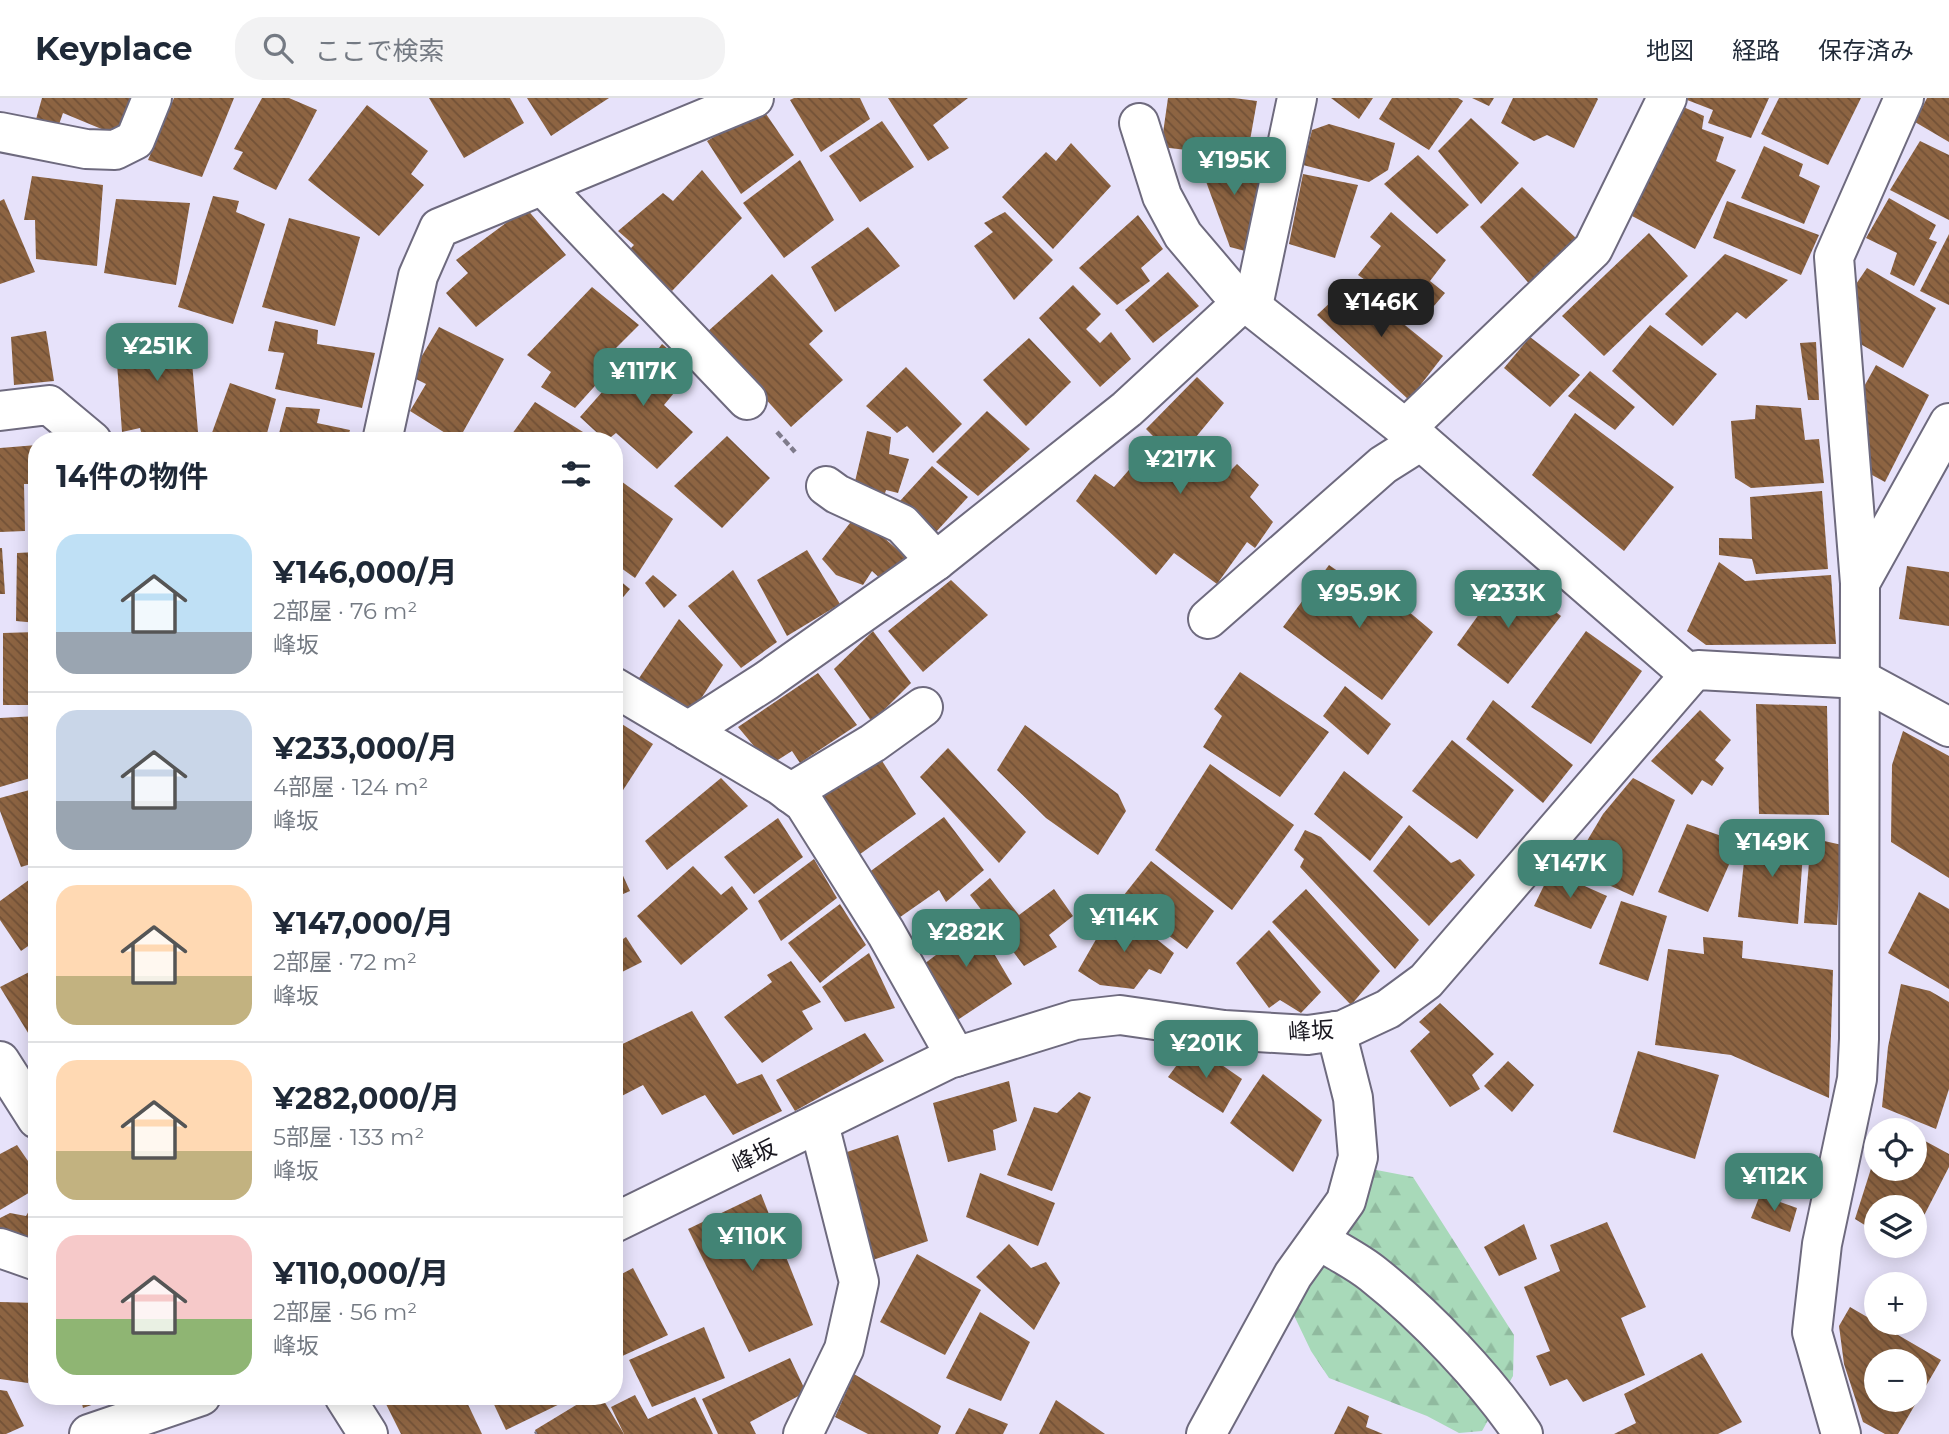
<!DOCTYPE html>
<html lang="ja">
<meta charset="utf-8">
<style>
:root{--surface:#fff;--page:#f2f2f3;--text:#1f2937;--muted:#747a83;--line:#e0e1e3;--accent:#428475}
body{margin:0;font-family:Montserrat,"Noto Sans JP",sans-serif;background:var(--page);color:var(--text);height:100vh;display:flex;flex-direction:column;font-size:26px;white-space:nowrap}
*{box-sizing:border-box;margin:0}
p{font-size:23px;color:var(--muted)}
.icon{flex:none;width:38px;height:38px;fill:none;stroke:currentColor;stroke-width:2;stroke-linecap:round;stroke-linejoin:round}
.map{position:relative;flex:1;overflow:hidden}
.drawer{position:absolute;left:28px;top:334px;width:595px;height:973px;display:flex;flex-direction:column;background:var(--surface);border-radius:28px;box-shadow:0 4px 18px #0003}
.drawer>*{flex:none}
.tools{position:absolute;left:1864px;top:1020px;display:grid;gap:14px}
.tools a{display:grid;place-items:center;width:63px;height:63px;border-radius:50%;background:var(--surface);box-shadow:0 4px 18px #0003;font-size:35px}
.price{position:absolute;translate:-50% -60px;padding:0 16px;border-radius:14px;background:var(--accent);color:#fff;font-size:23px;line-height:46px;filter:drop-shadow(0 2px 4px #0008)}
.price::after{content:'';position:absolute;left:50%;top:42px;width:21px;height:16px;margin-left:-10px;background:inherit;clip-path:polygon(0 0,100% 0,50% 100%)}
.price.active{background:#222;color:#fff}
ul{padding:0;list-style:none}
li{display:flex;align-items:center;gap:21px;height:175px;padding:0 28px}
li+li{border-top:2px solid var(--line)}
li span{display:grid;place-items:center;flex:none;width:196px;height:140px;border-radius:21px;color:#555}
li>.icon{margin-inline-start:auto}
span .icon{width:84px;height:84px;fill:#fffc;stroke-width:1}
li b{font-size:30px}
h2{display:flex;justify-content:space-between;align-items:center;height:84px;padding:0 28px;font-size:30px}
header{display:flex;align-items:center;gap:42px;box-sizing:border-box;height:98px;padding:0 35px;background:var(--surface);border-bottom:2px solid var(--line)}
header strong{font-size:33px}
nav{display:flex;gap:38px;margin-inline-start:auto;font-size:24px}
.search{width:490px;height:63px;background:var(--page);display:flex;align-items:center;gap:18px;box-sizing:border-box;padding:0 24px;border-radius:28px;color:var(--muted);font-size:26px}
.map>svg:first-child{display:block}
.forest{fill:url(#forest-firs)}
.building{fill:url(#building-back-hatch);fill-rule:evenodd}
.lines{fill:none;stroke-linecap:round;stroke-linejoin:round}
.minor-casing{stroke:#6e6a7e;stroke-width:42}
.path{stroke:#7f7b8b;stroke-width:4.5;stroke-dasharray:7 3.5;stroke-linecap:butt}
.minor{stroke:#fff;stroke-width:38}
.labels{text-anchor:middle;stroke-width:6;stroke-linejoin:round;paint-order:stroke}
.street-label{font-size:23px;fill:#19171f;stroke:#fff}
</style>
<header>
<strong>Keyplace</strong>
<div class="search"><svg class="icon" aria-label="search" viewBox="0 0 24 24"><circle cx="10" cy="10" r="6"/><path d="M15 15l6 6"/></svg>ここで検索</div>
<nav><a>地図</a><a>経路</a><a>保存済み</a></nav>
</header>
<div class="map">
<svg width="1949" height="1336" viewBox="0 0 1949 1336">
<defs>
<pattern id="forest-firs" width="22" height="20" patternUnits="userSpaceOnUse" patternTransform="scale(1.75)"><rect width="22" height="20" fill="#a8d9b9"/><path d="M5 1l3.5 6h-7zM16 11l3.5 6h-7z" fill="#90ba9f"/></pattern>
<pattern id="building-back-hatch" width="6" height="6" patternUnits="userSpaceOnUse" patternTransform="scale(1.75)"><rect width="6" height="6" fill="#8d6442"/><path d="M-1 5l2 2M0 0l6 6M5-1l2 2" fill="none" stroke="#725137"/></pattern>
</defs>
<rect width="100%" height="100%" fill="#e7e2fa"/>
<path class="forest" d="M1366,1070L1413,1079L1514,1237L1513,1278L1482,1333L1459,1335L1427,1318L1329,1280L1311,1253L1289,1207Z"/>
<g class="building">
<path d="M42,0H136L116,37L63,15L57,32L35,25Z"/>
<path d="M174,0H234L202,79L148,62Z"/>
<path d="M262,0H289L317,12L276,92L233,71L243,54L234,51Z"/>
<path d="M429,0H510L524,25L464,60Z"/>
<path d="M527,0H609L551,38Z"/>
<path d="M794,0H860L870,21L821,54L790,2Z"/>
<path d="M888,0H968L933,27L949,50L928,63Z"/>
<path d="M1168,0H1234L1257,3L1247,59L1161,49Z"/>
<path d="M1331,0H1373L1359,21Z"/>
<path d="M1392,0H1458L1463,3L1429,52L1379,21Z"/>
<path d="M1472,0H1494L1489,8Z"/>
<path d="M1513,0H1597L1598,1L1574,50L1547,37L1534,43L1501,25Z"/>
<path d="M1682,0H1769L1751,40L1708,25L1713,12Z"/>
<path d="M1779,0H1861L1828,67L1761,36Z"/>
<path d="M1927,0H1949V44L1915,24Z"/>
<path d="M367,7L428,53L411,76L424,87L379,138L308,82Z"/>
<path d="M1681,8L1704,18L1702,31L1724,39L1716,63L1736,72L1695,151L1632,118Z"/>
<path d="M762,10L794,57L741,96L707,43Z"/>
<path d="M1471,20L1519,65L1481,106L1438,53Z"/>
<path d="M882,23L914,69L860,104L829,58Z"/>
<path d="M1329,26L1395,45L1388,72L1369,84L1303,67L1312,32Z"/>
<path d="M1920,43L1949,57V122L1890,92Z"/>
<path d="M1071,45L1111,88L1053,151L1002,99L1046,54L1056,63Z"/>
<path d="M1764,48L1803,66L1799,78L1820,88L1804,126L1741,100Z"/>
<path d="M1418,57L1469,107L1437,136L1384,86Z"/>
<path d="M1206,60L1264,71L1245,153L1230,149L1204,78Z"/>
<path d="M800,62L834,122L784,160L743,105Z"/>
<path d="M702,72L742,120L672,193L627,154L634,147L618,133L663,95L673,103Z"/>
<path d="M1303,76L1358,87L1335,160L1289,146Z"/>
<path d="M32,78L103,87L97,168L36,161L35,122H24Z"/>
<path d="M1522,89L1577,141L1532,189L1480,129Z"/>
<path d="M213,98L239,103L236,114L265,126L233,226L178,209Z"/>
<path d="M1889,100L1936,127L1929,141L1937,144L1914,188L1890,176L1897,155L1866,140Z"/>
<path d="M4,101L35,174L0,186V103Z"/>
<path d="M116,101L190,105L176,187L104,175Z"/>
<path d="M1727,103L1819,137L1801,177L1713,140Z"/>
<path d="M526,110L566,157L476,229L446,195L468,175L456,162Z"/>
<path d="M1005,114L1053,162L1014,202L974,148L993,134L984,125Z"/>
<path d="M1391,114L1446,162L1430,183L1445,195L1422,222L1358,177L1381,148L1370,139Z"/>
<path d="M1138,117L1163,151L1141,170L1150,183L1117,207L1079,170Z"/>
<path d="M289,120L360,139L335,228L262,209Z"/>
<path d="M868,129L900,168L835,214L811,169Z"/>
<path d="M1649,135L1688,178L1604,258L1562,218Z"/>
<path d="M1949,136V207L1920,193Z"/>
<path d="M1725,156L1788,182L1746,221L1737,214L1702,248L1665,216Z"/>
<path d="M1867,170L1936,210L1903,270L1855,243L1852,192Z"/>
<path d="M1168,174L1199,208L1153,245L1125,212Z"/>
<path d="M772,176L823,233L809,246L843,282L791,329L706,235Z"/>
<path d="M1352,184L1443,258L1409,302L1317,217Z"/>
<path d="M1073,187L1101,216L1086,231L1100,245L1111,234L1131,261L1100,289L1039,220Z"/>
<path d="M592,189L639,227L595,271L603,279L575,310L541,289L551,274L527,257Z"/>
<path d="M275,223L318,232L317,246L375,255L362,310L275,291L284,255L268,253Z"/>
<path d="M1650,227L1717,276L1673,328L1612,273Z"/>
<path d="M189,229L198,334L143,342L140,330L122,334L115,238Z"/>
<path d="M439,229L504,261L458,343L410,313L426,286L410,278Z"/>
<path d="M46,233L54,283L14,287L11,239Z"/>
<path d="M1530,239L1580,277L1550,309L1504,270Z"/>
<path d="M1029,240L1071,284L1026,328L983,282Z"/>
<path d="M1816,244L1819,302H1808L1800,245Z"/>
<path d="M662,246L693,272L664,307L693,334L657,371L616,335L606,343L580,319L626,267L639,277Z"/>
<path d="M1876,267L1929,297L1885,384L1861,371L1856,303Z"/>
<path d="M906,269L962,326L933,355L907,328L897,335L866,308Z"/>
<path d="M1590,273L1635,309L1615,332L1568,298Z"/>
<path d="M1197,279L1224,305L1191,345L1226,377L1237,366L1259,387L1250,399L1273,424L1255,450L1247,444L1217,486L1174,455L1156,477L1076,403L1095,376L1114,389L1156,341L1146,331Z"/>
<path d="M230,285L276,301L265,343H209Z"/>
<path d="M535,304L591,339L588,343H507Z"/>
<path d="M1756,307L1801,310L1805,342L1819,341L1824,385L1751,390L1735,380L1731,323L1755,321Z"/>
<path d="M286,309L320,311L317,325L350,332L347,343H277Z"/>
<path d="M987,313L1030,351L978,398L936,364Z"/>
<path d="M1575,315L1674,389L1624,453L1532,377Z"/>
<path d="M867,333L891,339L889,356L909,361L898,395L886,392L882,405L852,396Z"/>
<path d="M727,338L770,380L722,430L674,388Z"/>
<path d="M37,347V386H24L25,433L0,434V350Z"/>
<path d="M932,368L968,399L936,434L899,404Z"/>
<path d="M614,378L673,421L635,480L614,465Z"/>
<path d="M1822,393L1828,471L1756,476L1752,461L1719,457V440L1752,441L1750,399Z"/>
<path d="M857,416L907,460L884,484L872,473L863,487L836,477L822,461Z"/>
<path d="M0,450H2L5,496H0Z"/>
<path d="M807,452L840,506L787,538L757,482Z"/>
<path d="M37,454V525L16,523L17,455Z"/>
<path d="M1719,464L1745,483L1831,477L1836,546L1706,547L1687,533Z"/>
<path d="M1329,467L1362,490L1370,481L1433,534L1382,602L1283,529Z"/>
<path d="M1907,468L1949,474V528L1899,521Z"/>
<path d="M733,472L777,544L741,570L688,508Z"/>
<path d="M653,477L677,497L664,510L645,485Z"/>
<path d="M1507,477L1561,518L1508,586L1457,547Z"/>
<path d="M614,478L630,491L614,510Z"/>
<path d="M951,482L988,517L923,574L888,533Z"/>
<path d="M679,521L723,567L689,619L635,586Z"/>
<path d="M873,533L911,585L872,624L834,571Z"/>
<path d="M1586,533L1642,573L1591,646L1531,609Z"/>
<path d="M37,534V607H3V535Z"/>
<path d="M1240,574L1329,634L1280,699L1203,649L1222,618L1214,611Z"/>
<path d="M818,575L857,627L800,665L792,653L770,667L738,629Z"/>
<path d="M1345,588L1391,626L1368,657L1323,618Z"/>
<path d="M1493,602L1573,667L1543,705L1466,641Z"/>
<path d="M1756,606L1827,608L1829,717L1759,716Z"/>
<path d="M1700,612L1731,642L1715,662L1724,670L1712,688L1702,682L1692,697L1651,663Z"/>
<path d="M37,618V678L0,689V620Z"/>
<path d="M614,621L653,646L614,706Z"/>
<path d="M1025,627L1118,696L1126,713L1098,757L1046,720L997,672Z"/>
<path d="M1903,633L1949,658V780L1891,744L1892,667Z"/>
<path d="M1452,642L1514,692L1477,741L1412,693Z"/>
<path d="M948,650L1026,734L999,765L920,679Z"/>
<path d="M877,655L916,716L856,759L815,693Z"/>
<path d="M1210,666L1294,727L1232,812L1155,752Z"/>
<path d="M1344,673L1403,719L1370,763L1314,716Z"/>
<path d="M721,680L748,708L667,772L645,743Z"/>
<path d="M1633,680L1675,702L1633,798L1571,770L1603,716Z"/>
<path d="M37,690V764L21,769L0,713V700Z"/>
<path d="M944,719L984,772L946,804L939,792L893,824L864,778Z"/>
<path d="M778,720L803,759L754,796L724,759Z"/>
<path d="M1687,726L1739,744L1708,814L1658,794Z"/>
<path d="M1409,727L1451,765L1460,761L1475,777L1429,828L1373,773Z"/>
<path d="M1305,732L1321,739L1419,842L1395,871L1300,769L1304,761L1294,752Z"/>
<path d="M1747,736L1804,740L1798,826L1738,819Z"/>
<path d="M1811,740L1842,747L1837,827L1804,825Z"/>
<path d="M614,758L630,793L614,800Z"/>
<path d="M814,761L837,800L781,843L758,803Z"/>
<path d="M1151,763L1214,813L1187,851L1120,802Z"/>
<path d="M693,768L721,797L732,788L748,811L681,867L637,818Z"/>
<path d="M1551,773L1607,798L1591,831L1534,808Z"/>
<path d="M37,776V842L21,853L0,822V803Z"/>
<path d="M990,780L1019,817L1054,791L1073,818L1049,837L1057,849L1024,868L970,797Z"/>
<path d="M1306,791L1380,873L1351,907L1272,824Z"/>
<path d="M1919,794L1949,811V891L1888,855Z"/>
<path d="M1621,803L1667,818L1648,883L1599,866Z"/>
<path d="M840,806L866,847L820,885L788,845Z"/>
<path d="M1115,808L1174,855L1161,876L1149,871L1134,891L1100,887L1078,873Z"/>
<path d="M973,820L1012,886L956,923L924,866L940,854L928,846Z"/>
<path d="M1269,832L1321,894L1301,915L1280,902L1269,910L1236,865Z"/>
<path d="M626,839L642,864L614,878V847Z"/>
<path d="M1703,839L1743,843L1742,860L1833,872L1829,1000L1731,957L1655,947L1668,851L1704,856Z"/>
<path d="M869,855L895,910L845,924L822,889Z"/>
<path d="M791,863L821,904L802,913L813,931L762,965L724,919L772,884L767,877Z"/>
<path d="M37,870V941L33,943L0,889Z"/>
<path d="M1901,886L1930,893L1949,904V991L1936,1031L1882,1009L1888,949Z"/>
<path d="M1440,905L1494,956L1472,977L1480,991L1450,1009L1410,953L1430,934L1419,924Z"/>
<path d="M692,913L737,986L762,976L782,1013L733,1037L705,997L662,1017L643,987L614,1002V950Z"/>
<path d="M865,935L884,963L795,1013L776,982Z"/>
<path d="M1638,953L1719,977L1695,1061L1613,1034Z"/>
<path d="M1185,956H1206L1242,981L1223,1015L1168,979Z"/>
<path d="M1508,963L1534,987L1512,1014L1484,988Z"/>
<path d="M1263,976L1322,1022L1293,1074L1230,1025Z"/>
<path d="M1009,983L1017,1023L993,1032L996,1052L948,1064L933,1005Z"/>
<path d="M1079,994L1091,999L1052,1093L1007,1077L1034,1009L1057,1015Z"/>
<path d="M1887,1023L1905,1032H1884Z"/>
<path d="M898,1037L928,1143L867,1164L835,1058Z"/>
<path d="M1914,1037L1949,1056V1069L1914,1137V1110H1876V1134L1855,1121L1875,1058L1876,1071H1914Z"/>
<path d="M17,1047L37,1076V1090L0,1112V1056Z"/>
<path d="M980,1075L1055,1105L1038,1148L966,1119Z"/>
<path d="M761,1096L813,1227L749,1254L688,1131Z"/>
<path d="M1760,1097L1797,1110L1790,1134L1751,1120Z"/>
<path d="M37,1099V1155L0,1141V1120L10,1115L26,1118Z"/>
<path d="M1607,1124L1646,1209L1621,1220L1645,1277L1583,1304L1567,1281L1550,1288L1536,1258L1550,1253L1524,1189L1560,1173L1550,1147Z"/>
<path d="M1524,1126L1537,1161L1499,1178L1484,1149Z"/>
<path d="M1009,1146L1031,1170L1046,1164L1060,1185L1034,1232L976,1179Z"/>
<path d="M917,1156L981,1192L945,1257L880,1224Z"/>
<path d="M633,1170L668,1237L618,1260L614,1251V1180Z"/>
<path d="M0,1204L37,1205V1248L28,1285L0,1281Z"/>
<path d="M1850,1209L1941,1262L1898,1336H1885L1863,1324L1844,1266L1839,1228ZM1876,1264H1914V1302H1876Z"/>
<path d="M980,1214L1030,1244L1001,1303L946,1280Z"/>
<path d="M704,1229L725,1280L652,1309L629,1262Z"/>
<path d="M1702,1255L1742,1324L1718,1336H1614L1636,1325L1624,1296Z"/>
<path d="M790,1260L806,1294L750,1324L756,1336H718L702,1301Z"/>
<path d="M854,1276L941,1328L938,1336H868L835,1319Z"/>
<path d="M0,1292L7,1293L24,1328L6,1336H0Z"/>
<path d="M635,1297L648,1321L695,1299L713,1336H624L611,1309Z"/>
<path d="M80,1298H114V1299L83,1310Z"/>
<path d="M382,1298H464L482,1336H401Z"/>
<path d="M490,1298H567L568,1302L506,1332Z"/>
<path d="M591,1298H601L624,1336H537L535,1332Z"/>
<path d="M1056,1302L1105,1336H1039Z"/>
<path d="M1348,1308L1369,1318L1366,1329L1383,1336H1334Z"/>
<path d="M969,1310L1008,1326L1003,1336H955Z"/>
</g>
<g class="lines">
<defs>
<g id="minor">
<path d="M1139,25L1162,98L1183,137L1228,190L1421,343L1690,577"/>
<path d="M0,34L86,51L115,52L135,42L152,0"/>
<path d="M543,88L747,302"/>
<path d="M1253,208L1297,0"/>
<path d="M0,313L49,307L92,343"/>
<path d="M1405,331L1593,151L1667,0"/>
<path d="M382,343L418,178L439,130L754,0"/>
<path d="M826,388L837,396L902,426L936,463"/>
<path d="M1860,485L1949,325"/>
<path d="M1208,521L1383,367L1421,343"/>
<path d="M614,589L781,688L804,705L886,835L956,959"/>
<path d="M688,633L766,583L936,463L1127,311L1245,202"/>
<path d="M790,695L873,645L923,609"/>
<path d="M0,963L37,1021"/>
<path d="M614,1125L949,961L1075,922L1120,917L1224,932L1308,937L1343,932L1388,911L1426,883L1690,577L1698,572L1860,581L1949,629"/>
<path d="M1319,1142C1336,1153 1357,1163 1373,1176C1426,1218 1486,1281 1523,1336"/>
<path d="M0,1150L37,1163"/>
<path d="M344,1298L368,1336"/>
<path d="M89,1336L201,1298"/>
<path d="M803,1336L844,1251L859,1184L819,1026"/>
<path d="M1206,1336L1293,1177L1346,1103L1358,1059L1353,1000L1336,933"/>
<path d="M1841,1336L1812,1234L1822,1146L1857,981L1859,941L1860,485L1834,159L1904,0"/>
</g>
</defs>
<use href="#minor" class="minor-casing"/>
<g class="path">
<path d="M777,334L795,354"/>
<path d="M535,1336L537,1335"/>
</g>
<use href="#minor" class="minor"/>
</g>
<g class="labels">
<g class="street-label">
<text transform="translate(1311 933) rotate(-4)" y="8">峰坂</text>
<text transform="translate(754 1058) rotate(-26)" y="8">峰坂</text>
</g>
</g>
</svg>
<div class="tools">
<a><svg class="icon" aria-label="locate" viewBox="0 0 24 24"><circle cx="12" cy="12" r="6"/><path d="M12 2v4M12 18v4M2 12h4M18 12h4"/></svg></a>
<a><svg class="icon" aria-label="layers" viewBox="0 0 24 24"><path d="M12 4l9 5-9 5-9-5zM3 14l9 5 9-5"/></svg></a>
<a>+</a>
<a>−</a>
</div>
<b class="price" style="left:1234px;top:99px">¥195K</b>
<b class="price active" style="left:1381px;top:241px">¥146K</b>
<b class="price" style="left:157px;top:285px">¥251K</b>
<b class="price" style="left:643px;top:310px">¥117K</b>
<b class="price" style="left:1180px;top:398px">¥217K</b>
<b class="price" style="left:1359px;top:532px">¥95.9K</b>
<b class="price" style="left:1508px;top:532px">¥233K</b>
<b class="price" style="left:1772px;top:781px">¥149K</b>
<b class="price" style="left:1570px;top:802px">¥147K</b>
<b class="price" style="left:1124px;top:856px">¥114K</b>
<b class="price" style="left:966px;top:871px">¥282K</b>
<b class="price" style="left:1206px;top:982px">¥201K</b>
<b class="price" style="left:1774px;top:1115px">¥112K</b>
<b class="price" style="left:752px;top:1175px">¥110K</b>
<section class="drawer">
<h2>14件の物件<svg class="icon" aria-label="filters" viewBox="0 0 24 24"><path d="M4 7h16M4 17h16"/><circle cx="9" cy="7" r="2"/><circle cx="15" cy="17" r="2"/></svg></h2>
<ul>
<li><span style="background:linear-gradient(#bfe0f5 70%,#9aa5b1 0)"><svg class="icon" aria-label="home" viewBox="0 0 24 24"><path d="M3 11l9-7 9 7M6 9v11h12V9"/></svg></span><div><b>¥146,000/月</b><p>2部屋 · 76 m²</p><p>峰坂</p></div></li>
<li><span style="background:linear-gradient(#c9d6e8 65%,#9aa5b1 0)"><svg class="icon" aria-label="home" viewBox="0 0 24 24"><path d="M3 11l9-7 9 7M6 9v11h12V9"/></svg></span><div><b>¥233,000/月</b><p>4部屋 · 124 m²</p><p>峰坂</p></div></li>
<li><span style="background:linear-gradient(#ffd9b3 65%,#c2b280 0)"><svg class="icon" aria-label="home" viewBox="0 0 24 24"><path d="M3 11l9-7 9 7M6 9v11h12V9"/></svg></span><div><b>¥147,000/月</b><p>2部屋 · 72 m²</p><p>峰坂</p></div></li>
<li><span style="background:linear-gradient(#ffd9b3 65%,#c2b280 0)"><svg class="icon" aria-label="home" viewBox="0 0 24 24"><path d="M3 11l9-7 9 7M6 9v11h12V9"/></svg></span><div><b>¥282,000/月</b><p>5部屋 · 133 m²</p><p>峰坂</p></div></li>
<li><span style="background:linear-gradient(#f6c9c9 60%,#8fb573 0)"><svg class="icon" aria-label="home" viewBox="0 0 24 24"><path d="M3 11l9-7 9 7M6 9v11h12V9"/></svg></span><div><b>¥110,000/月</b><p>2部屋 · 56 m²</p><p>峰坂</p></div></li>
</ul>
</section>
</div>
